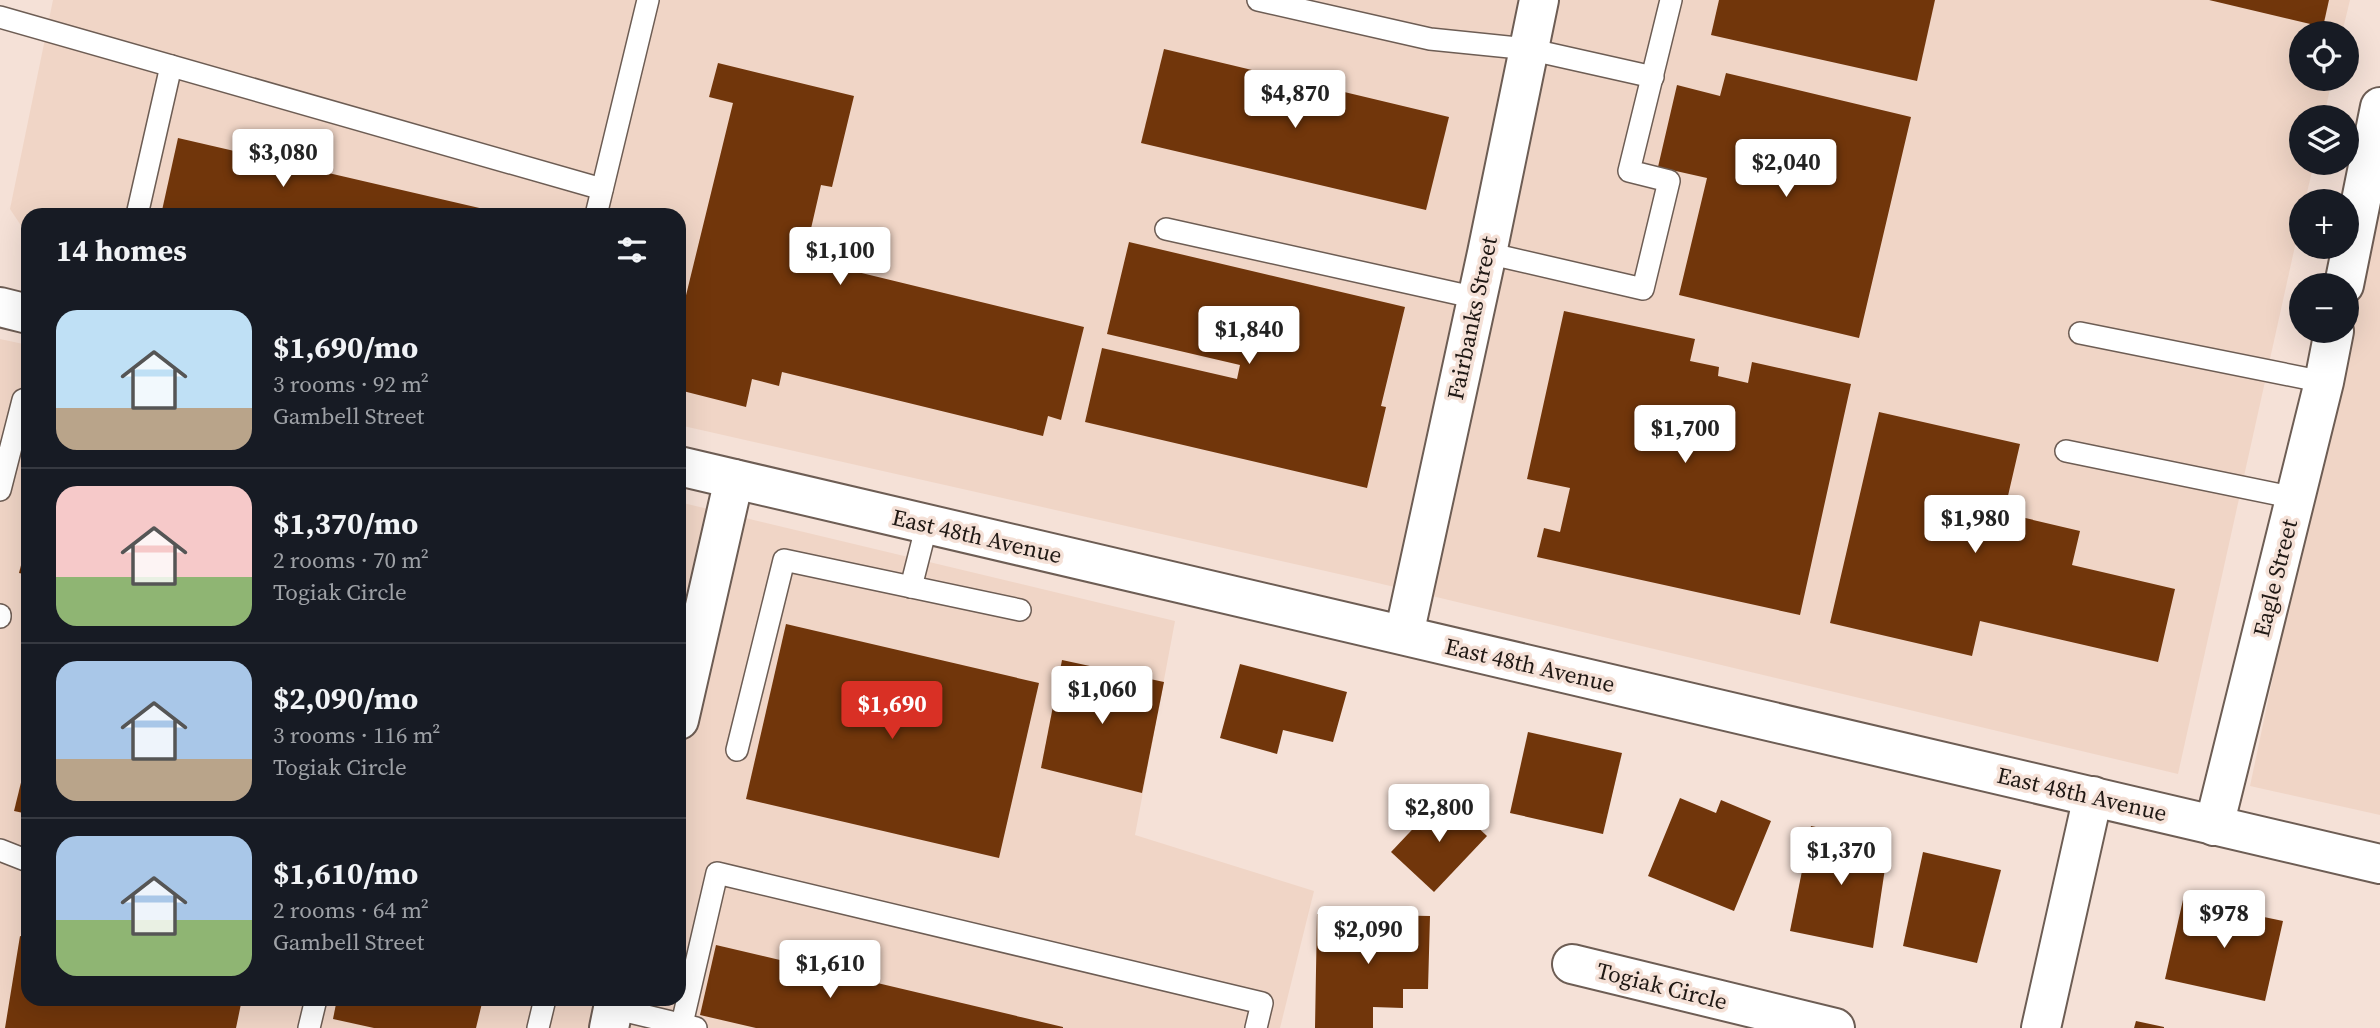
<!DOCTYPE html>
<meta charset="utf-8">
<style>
:root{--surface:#171b24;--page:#242831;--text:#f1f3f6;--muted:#9ea1a6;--line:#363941;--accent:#d93025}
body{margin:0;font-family:"Source Serif 4",serif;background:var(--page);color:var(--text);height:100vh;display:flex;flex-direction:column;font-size:26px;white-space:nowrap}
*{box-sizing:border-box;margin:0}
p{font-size:23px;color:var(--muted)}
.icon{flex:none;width:38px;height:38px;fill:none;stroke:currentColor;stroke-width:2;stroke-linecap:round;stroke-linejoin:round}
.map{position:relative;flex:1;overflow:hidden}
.side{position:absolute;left:21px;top:208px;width:665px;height:798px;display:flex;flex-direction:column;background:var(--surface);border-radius:21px;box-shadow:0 7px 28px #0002}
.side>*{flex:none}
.controls{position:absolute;left:2289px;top:21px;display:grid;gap:14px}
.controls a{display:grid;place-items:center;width:70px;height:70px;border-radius:50%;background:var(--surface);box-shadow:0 7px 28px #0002;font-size:35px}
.price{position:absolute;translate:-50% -60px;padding:0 16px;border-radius:7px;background:#fff;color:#222;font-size:23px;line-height:46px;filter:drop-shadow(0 2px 4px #0008)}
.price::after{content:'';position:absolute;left:50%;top:42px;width:21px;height:16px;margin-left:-10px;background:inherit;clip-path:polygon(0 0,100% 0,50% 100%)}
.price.active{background:var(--accent);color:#fff}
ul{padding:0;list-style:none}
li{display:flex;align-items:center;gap:21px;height:175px;padding:0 35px}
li+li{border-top:2px solid var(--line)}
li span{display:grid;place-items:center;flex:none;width:196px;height:140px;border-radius:21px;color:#555}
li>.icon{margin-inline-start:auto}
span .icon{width:84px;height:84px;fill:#fffc;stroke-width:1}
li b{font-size:30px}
h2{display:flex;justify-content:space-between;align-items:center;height:84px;padding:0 35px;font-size:30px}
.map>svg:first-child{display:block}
.built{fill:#f0d5c6}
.building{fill:#71360b}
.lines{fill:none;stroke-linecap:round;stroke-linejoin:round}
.lane-casing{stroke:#6d5d54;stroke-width:24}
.street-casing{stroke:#6d5d54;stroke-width:42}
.lane{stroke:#fff;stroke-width:21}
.street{stroke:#fff;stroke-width:38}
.labels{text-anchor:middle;stroke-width:7;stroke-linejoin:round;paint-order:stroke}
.street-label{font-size:23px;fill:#1f1814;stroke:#f5e1d7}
</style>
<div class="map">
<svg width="2380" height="1028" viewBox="0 0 2380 1028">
<rect width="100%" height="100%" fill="#f5e1d7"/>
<g class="built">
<path d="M53,0H2350L2342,33H2301V79H2332L2324,117H2301V163H2314L2305,201H2301V219L2178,774L1361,579L679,425V215H28V236L10,209Z"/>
<path d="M2380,170V815L2250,786Z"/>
<path d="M0,339L28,345V999H679V502L1175,621L1135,835L1314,891L1280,1028H0Z"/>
</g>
<g class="building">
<path d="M1719,0H1935L1917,81L1711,35Z"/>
<path d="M2209,0H2329L2323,27Z"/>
<path d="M1164,49L1449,117L1426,210L1141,143Z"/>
<path d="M718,63L854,96L832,187L821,185L804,259L1084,327L1061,420L1048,416L1043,436L782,372L779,386L752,379L746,407L679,390V324L733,103L709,97Z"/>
<path d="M1726,73L1911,117L1859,338L1679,295L1707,178L1658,167L1677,85L1720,96Z"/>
<path d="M178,138L501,213L500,215H161Z"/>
<path d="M1129,242L1405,307L1381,406L1386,407L1367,488L1085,422L1102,348L1237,379L1240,365L1107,334Z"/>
<path d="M1564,311L1695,339L1690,361L1719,367L1718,376L1748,383L1752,362L1851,384L1800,615L1537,557L1544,528L1560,532L1570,488L1527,479Z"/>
<path d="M1879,412L2020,444L2004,513L2080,531L2072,565L2175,589L2158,662L1980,621L1972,656L1830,623Z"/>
<path d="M27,542H28V575L19,573Z"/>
<path d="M786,624L1039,683L999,858L746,799Z"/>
<path d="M1062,660L1164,682L1142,793L1041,768Z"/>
<path d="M1240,664L1347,692L1333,742L1283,730L1277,754L1220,738Z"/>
<path d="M1528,732L1622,753L1603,834L1510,813Z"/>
<path d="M27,758H28V814L14,811Z"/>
<path d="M1444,796L1487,836L1434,892L1391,852Z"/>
<path d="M1680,798L1716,813L1721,800L1771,821L1734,911L1648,876Z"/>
<path d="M1811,826L1889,842L1873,948L1790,931Z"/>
<path d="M1923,852L2001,870L1977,963L1903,946Z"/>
<path d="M2183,900L2283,921L2265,1001L2165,979Z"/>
<path d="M1317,914L1430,916L1428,989H1403V1008L1373,1007V1028H1315Z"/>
<path d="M20,936L28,938V999H242L236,1028H5Z"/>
<path d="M716,945L1063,1027V1028H756L700,1015Z"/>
<path d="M337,999H483L476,1028H374L333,1019Z"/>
<path d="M2136,1021L2164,1027V1028H2134Z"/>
</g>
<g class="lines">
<defs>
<g id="lane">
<path d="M1258,0L1430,39L1528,49L1653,77"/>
<path d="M0,17L602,189"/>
<path d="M137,215L171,66"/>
<path d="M596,215L648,0"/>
<path d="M1166,229L1477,298"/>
<path d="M1487,253L1643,289L1669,181L1629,171L1671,0"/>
<path d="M2080,333L2324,382"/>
<path d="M2066,451L2295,498"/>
<path d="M0,490L23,400L28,398"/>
<path d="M911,587L927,524"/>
<path d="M0,617V615"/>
<path d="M737,750L784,560L1020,610"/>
<path d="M0,850L28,861"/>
<path d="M613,1008L696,1028"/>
<path d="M309,1028L316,999"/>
<path d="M538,1028L545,999"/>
<path d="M681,1028L717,873L1262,1003L1256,1028"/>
</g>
<g id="street">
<path d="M2344,285L2380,107"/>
<path d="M0,307L28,314"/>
<path d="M679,466L2380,864"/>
<path d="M1404,635L1487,253L1539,0"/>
<path d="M679,720L734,479"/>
<path d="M2214,826L2324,382L2334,331"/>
<path d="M1572,964L1835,1028"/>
<path d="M609,1028L615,999"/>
<path d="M2041,1028L2093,796"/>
</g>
</defs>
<use href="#lane" class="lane-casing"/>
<use href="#street" class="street-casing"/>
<use href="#lane" class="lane"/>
<use href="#street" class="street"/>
</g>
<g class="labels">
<g class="street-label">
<text transform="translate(1472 318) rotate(-78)" y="8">Fairbanks Street</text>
<text transform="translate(977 536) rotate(13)" y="8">East 48th Avenue</text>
<text transform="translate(2275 578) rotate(-76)" y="8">Eagle Street</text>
<text transform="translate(1530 665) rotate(13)" y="8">East 48th Avenue</text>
<text transform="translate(2082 794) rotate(13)" y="8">East 48th Avenue</text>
<text transform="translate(1662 986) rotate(14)" y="8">Togiak Circle</text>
</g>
</g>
</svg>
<div class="controls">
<a><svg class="icon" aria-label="locate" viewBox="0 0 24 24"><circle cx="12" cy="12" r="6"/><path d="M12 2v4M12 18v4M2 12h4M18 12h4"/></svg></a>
<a><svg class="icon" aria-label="layers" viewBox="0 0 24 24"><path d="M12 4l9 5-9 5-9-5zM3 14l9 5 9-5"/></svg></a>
<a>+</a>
<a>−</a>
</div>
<b class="price" style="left:1295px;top:130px">$4,870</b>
<b class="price" style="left:283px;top:189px">$3,080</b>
<b class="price" style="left:1786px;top:199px">$2,040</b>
<b class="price" style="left:840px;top:287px">$1,100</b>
<b class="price" style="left:1249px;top:366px">$1,840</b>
<b class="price" style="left:1685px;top:465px">$1,700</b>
<b class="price" style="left:1975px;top:555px">$1,980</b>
<b class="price" style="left:1102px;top:726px">$1,060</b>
<b class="price active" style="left:892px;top:741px">$1,690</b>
<b class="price" style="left:1439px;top:844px">$2,800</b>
<b class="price" style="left:1841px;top:887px">$1,370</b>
<b class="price" style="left:2224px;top:950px">$978</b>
<b class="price" style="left:1368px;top:966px">$2,090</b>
<b class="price" style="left:830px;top:1000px">$1,610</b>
<section class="side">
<h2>14 homes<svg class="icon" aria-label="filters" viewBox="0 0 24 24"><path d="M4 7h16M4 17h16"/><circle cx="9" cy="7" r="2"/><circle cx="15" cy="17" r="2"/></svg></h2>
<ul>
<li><span style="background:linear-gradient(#bfe0f5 70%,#b9a48a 0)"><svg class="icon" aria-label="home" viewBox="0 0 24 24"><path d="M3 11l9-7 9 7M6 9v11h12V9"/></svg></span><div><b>$1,690/mo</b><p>3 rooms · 92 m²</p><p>Gambell Street</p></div></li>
<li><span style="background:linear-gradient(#f6c9c9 65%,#8fb573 0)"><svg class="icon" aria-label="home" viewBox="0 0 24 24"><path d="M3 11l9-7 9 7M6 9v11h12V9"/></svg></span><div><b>$1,370/mo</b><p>2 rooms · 70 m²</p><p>Togiak Circle</p></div></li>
<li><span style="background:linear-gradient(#a9c7e8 70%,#b9a48a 0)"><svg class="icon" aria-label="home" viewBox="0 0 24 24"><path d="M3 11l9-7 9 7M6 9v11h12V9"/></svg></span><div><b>$2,090/mo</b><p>3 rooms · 116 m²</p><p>Togiak Circle</p></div></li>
<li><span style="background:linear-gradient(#a9c7e8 60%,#8fb573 0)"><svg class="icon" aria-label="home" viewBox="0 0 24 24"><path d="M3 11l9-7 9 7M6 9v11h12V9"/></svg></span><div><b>$1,610/mo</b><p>2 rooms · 64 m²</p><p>Gambell Street</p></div></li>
</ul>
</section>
</div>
